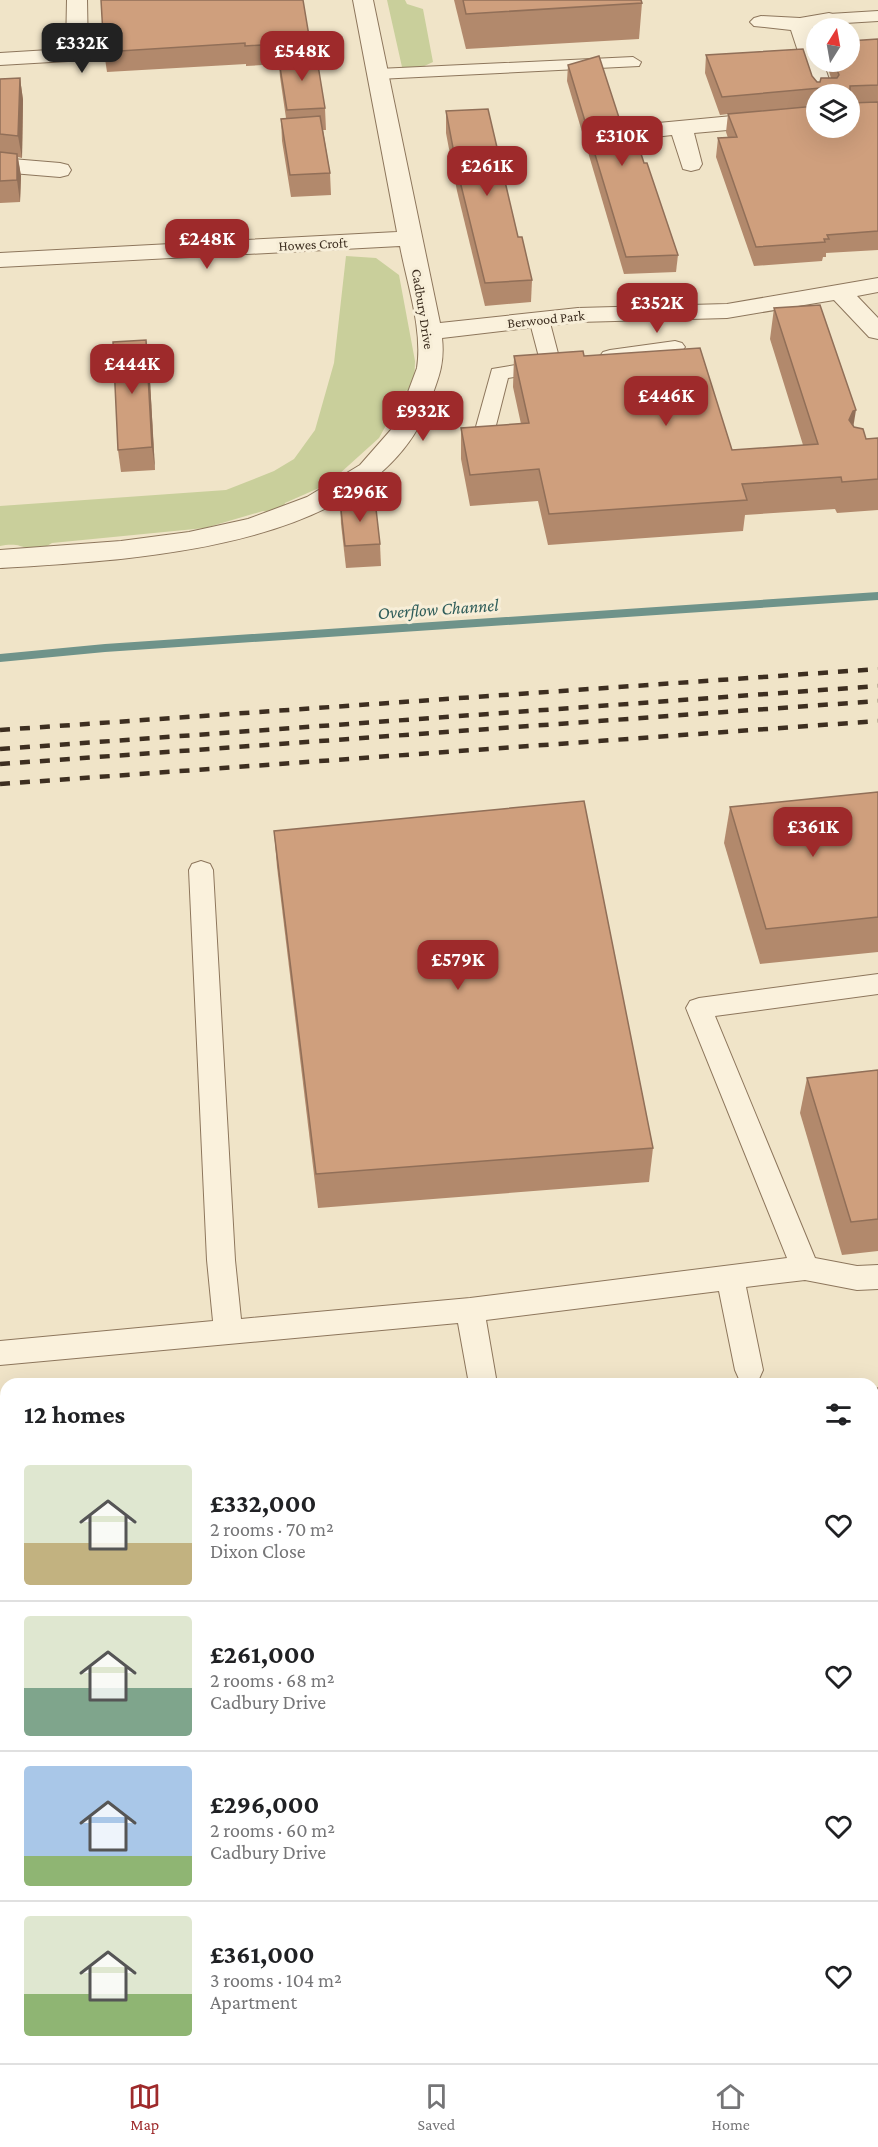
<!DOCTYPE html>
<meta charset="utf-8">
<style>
:root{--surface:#fff;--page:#f2f2f2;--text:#202124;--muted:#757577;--line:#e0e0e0;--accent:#9e2a2b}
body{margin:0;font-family:"Crimson Pro",serif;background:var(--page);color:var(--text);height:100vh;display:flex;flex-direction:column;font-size:22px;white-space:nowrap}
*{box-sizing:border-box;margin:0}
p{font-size:20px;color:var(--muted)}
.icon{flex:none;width:33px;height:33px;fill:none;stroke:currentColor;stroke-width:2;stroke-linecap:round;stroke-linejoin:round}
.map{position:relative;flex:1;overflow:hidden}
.sheet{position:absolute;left:0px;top:1378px;width:879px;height:686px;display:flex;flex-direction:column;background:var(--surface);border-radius:18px 18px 0 0;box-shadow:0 6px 24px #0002}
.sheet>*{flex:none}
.needle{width:39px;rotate:11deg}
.fabs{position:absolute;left:806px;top:18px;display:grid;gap:12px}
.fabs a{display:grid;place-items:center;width:54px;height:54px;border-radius:50%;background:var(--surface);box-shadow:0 6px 24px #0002;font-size:30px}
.price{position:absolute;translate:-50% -51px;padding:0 14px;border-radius:12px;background:var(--accent);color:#fff;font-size:20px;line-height:39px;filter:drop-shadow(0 2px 3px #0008)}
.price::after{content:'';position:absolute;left:50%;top:36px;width:18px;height:14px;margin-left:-9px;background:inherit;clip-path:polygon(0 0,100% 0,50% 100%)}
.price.current{background:#222;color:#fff}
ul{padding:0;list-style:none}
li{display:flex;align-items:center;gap:18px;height:150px;padding:0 24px}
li+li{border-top:2px solid var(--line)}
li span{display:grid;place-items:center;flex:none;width:168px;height:120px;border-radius:6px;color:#555}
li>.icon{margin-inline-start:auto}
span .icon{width:72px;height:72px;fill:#fffc;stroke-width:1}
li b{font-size:26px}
h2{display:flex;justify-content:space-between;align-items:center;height:72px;padding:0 24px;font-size:26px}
.menu{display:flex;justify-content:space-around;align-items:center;height:84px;border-top:2px solid var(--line);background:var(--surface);font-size:16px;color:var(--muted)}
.menu a{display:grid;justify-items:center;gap:3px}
.menu .current{color:var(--accent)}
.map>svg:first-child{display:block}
.green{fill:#c9cf9b}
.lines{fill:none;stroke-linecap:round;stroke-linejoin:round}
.stream{fill:#6f938a;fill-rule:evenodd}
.lane-casing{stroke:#8d765c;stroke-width:2}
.street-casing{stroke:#8d765c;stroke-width:2}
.lane{fill:#faf1dc;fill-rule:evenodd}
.street{fill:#faf1dc;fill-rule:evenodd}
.rail{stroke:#3d2e20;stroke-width:4.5;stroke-dasharray:10 10;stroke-linecap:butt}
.wall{fill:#b2896c;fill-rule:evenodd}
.shaded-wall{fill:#916f58}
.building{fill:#cf9f7d;stroke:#916f58;stroke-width:1.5}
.labels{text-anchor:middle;stroke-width:6;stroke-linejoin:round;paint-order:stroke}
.far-street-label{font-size:14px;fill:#3d2e20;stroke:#f7eed8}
.water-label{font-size:18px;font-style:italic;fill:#2f5d5a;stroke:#f7eed8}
</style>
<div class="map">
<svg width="878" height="2063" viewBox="0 0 878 2063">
<rect width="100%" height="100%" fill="#f0e4c8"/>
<g class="green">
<path d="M387,0H405L407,4L423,9L433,62L420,68L402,67Z"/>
<path d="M346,256L376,258L399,275L415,361L414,389L405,391L379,438L328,484L285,503L282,513L274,514L263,511L205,528L52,543C36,553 37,551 20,546C14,544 6,545 0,546V506L226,490L274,471L294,459L315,430L334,363Z"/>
</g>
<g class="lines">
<path class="stream" d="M878,592V600L105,652L0,662V654L105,644Z"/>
<defs>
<g id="lane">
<path d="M878,11V21L829,24L821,19L829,14Z"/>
<path d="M633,57L641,62L639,66L378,79L370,74L378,69Z"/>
<path d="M539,313L546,315L549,319L561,365L558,369L551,371L508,378L492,441L489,445L482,447L475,445L472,441L492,369L540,361L529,319L532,315Z"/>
<path d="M675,341L682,343L685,347L682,351L610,362L603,360L600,356L603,352L610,350Z"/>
<path d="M201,861L210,864L213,870L235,1260L241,1319L470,1298L787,1258L686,1008L690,1001L699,998L878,974V994L715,1016L815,1258L857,1266L878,1265V1289L857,1290L805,1280L746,1287L763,1370L759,1379L749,1383L739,1379L735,1370L719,1291L486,1320L497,1384H469L458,1323L0,1365V1341L213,1321L207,1260L189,870L192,864Z"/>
<path d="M583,2058H617L618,2063H584Z"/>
</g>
<g id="street">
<path d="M67,0H87L88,55L85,60L0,65V53L66,49Z"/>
<path d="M353,0H373L440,323L578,308L727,304L878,278V292L857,296L878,318V339L869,337L834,300L727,318L578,322L442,338C445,365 438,379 429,404C376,550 131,560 0,568V550L121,541L189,532L248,519L307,497L360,465L396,424L417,368C423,329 407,284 400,246L0,267V253L397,232Z"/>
<path d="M829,13L836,15L840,19L836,23L812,28L816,40V62H823L834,94H816V99L812,94L791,30L754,26L750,22L754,18L761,16L800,18Z"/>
<path d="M816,108V122L694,133L702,164L699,169L691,171L683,169L672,135L637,139L629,137L626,132L629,127L637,125Z"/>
<path d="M0,158L60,163L68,165L71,170L68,175L60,177L0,172Z"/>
</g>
</defs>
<use href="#lane" class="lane-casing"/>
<use href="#street" class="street-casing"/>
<use href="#lane" class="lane"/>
<use href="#street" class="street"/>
<g class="rail">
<path d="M0,730L878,669"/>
<path d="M0,749L878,686"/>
<path d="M0,764L878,701"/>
<path d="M0,784L878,721"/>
</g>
</g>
<g class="wall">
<path d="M101,0L310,42V53L325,108L326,130H323L330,173L331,195L291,197L282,141L281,119L286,118L280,77L279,64L246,66V64L107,72L104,52Z"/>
<path d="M454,0H641L642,3L639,39L466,49Z"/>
<path d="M878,39V250L826,253V257H823L822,261L754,266L716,157L718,138H728L726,132L728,114L720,115L705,73L706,55L812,76L817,82H820L831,78L827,65V62H849ZM816,94H849L816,128Z"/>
<path d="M568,65L623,130L644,163L678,255L676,272L624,274L567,81Z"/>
<path d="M20,78L23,100L22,158L18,157L21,176L20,202L0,203V79Z"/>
<path d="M446,111L518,237L532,280L531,302L485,306L457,191L446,133Z"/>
<path d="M774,308L853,426L866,439L878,438V510L837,513L835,509L745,515L743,531L548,545L538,501L470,506L461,459V428L521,424L513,387L514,356H584L732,450L803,445L770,339Z"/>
<path d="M146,340L149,363L155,470L121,472L118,450Z"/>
<path d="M340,501L380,544L381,566L346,568L341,524Z"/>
<path d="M878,792V952L760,964L724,843L730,807Z"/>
<path d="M274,831L653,1148L649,1182L318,1208L277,867Z"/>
<path d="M878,1070V1251L842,1255L800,1113L807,1078Z"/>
<path d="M878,1388V1986L873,1987V1389Z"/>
</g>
<g class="shaded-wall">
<path d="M20,78L23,100L22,158L18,136Z"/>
<path d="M17,154L21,176L20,202L17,180Z"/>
<path d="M146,340L149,363L155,470L152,447Z"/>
<path d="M856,410L851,441L849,420L853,411Z"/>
</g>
<g class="building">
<path d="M101,0H303L310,42L245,46V43L104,52Z"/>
<path d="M463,0H641L642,3L466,14Z"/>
<path d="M878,39V85L850,86V103L878,102V231L827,235L829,239H824L825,242L756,247L718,138L737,137L728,114L816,106V128H849V94H820V88L722,97L706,55L803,49L812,76L817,82H820L821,78H837L839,75L834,62H849V41Z"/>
<path d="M316,53L325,108L287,110L278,55Z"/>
<path d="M599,56L623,130L633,129L644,163H647L678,255L626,257L568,65Z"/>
<path d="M20,78L18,136L0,134V79Z"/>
<path d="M488,109L518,237H522L532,280L485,283L457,169L446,111Z"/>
<path d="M320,116L330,173L290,175L281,119Z"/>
<path d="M0,152L17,154V180L0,181Z"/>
<path d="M820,305L856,410L853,411L849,420L854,427L863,429L866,439L878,438V479L842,482L841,477L742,484L747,500L549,514L539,469L470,475L461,428L529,423L514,356L583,351L584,356L700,348L732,450L818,444L774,308Z"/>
<path d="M146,340L152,447L118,450L113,342Z"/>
<path d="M375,500L380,544L345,546L340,501Z"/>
<path d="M878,792V917L766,929L730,807Z"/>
<path d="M584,801L653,1148L316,1174L274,831Z"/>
<path d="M878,1070V1219L851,1222L807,1078Z"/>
<path d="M878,1388V1967L873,1968V1389Z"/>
<path d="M6,1486V2058H359V2063H0V1487Z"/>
</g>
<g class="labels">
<g class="far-street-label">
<text transform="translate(313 244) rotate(-3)" y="5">Howes Croft</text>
<text transform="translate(423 309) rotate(81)" y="5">Cadbury Drive</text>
<text transform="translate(546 319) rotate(-6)" y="5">Berwood Park</text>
</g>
<g class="water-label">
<text transform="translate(438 609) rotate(-4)" y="6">Overflow Channel</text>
</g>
</g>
</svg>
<div class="fabs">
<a><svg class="needle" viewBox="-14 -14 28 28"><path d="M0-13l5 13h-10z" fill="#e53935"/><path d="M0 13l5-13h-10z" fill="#757577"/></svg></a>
<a><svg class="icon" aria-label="layers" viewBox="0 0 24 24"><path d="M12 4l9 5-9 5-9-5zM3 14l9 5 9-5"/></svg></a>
</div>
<b class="price current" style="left:82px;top:74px">£332K</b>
<b class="price" style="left:302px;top:82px">£548K</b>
<b class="price" style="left:622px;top:167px">£310K</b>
<b class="price" style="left:487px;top:197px">£261K</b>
<b class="price" style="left:207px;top:270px">£248K</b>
<b class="price" style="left:657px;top:334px">£352K</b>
<b class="price" style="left:132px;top:395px">£444K</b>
<b class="price" style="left:666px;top:427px">£446K</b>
<b class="price" style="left:423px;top:442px">£932K</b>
<b class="price" style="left:360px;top:523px">£296K</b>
<b class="price" style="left:813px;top:858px">£361K</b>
<b class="price" style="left:458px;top:991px">£579K</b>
<section class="sheet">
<h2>12 homes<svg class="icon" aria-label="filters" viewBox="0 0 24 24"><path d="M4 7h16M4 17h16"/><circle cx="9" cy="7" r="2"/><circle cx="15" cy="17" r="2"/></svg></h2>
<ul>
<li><span style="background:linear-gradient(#dfe7d0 65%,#c2b280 0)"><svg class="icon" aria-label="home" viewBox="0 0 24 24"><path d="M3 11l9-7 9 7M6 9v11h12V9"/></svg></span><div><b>£332,000</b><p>2 rooms · 70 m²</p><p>Dixon Close</p></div><svg class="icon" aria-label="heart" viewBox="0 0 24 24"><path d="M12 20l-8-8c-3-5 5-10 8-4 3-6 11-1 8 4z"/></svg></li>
<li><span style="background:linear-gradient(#dfe7d0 60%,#7fa58c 0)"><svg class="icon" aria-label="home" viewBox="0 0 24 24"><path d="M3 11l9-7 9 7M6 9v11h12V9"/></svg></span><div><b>£261,000</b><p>2 rooms · 68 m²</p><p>Cadbury Drive</p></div><svg class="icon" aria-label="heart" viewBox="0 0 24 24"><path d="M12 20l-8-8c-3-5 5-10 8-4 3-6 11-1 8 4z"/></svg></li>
<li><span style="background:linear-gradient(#a9c7e8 75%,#8fb573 0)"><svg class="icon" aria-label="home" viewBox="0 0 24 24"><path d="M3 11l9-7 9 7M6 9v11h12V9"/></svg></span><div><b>£296,000</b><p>2 rooms · 60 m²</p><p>Cadbury Drive</p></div><svg class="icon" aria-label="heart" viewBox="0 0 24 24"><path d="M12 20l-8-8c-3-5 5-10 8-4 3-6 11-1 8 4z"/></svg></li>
<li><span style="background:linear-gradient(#dfe7d0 65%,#8fb573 0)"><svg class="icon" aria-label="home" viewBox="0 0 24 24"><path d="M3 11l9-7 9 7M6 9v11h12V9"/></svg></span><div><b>£361,000</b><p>3 rooms · 104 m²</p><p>Apartment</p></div><svg class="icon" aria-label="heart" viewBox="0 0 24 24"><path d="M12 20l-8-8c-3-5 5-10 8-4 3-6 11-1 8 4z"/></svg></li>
</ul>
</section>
</div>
<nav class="menu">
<a class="current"><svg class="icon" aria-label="map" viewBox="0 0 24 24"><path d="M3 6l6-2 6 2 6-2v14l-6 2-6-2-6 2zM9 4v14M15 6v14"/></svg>Map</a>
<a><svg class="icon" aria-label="saved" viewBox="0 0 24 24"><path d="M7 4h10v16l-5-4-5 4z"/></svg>Saved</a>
<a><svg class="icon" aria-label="home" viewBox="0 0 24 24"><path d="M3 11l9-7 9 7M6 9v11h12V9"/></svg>Home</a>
</nav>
